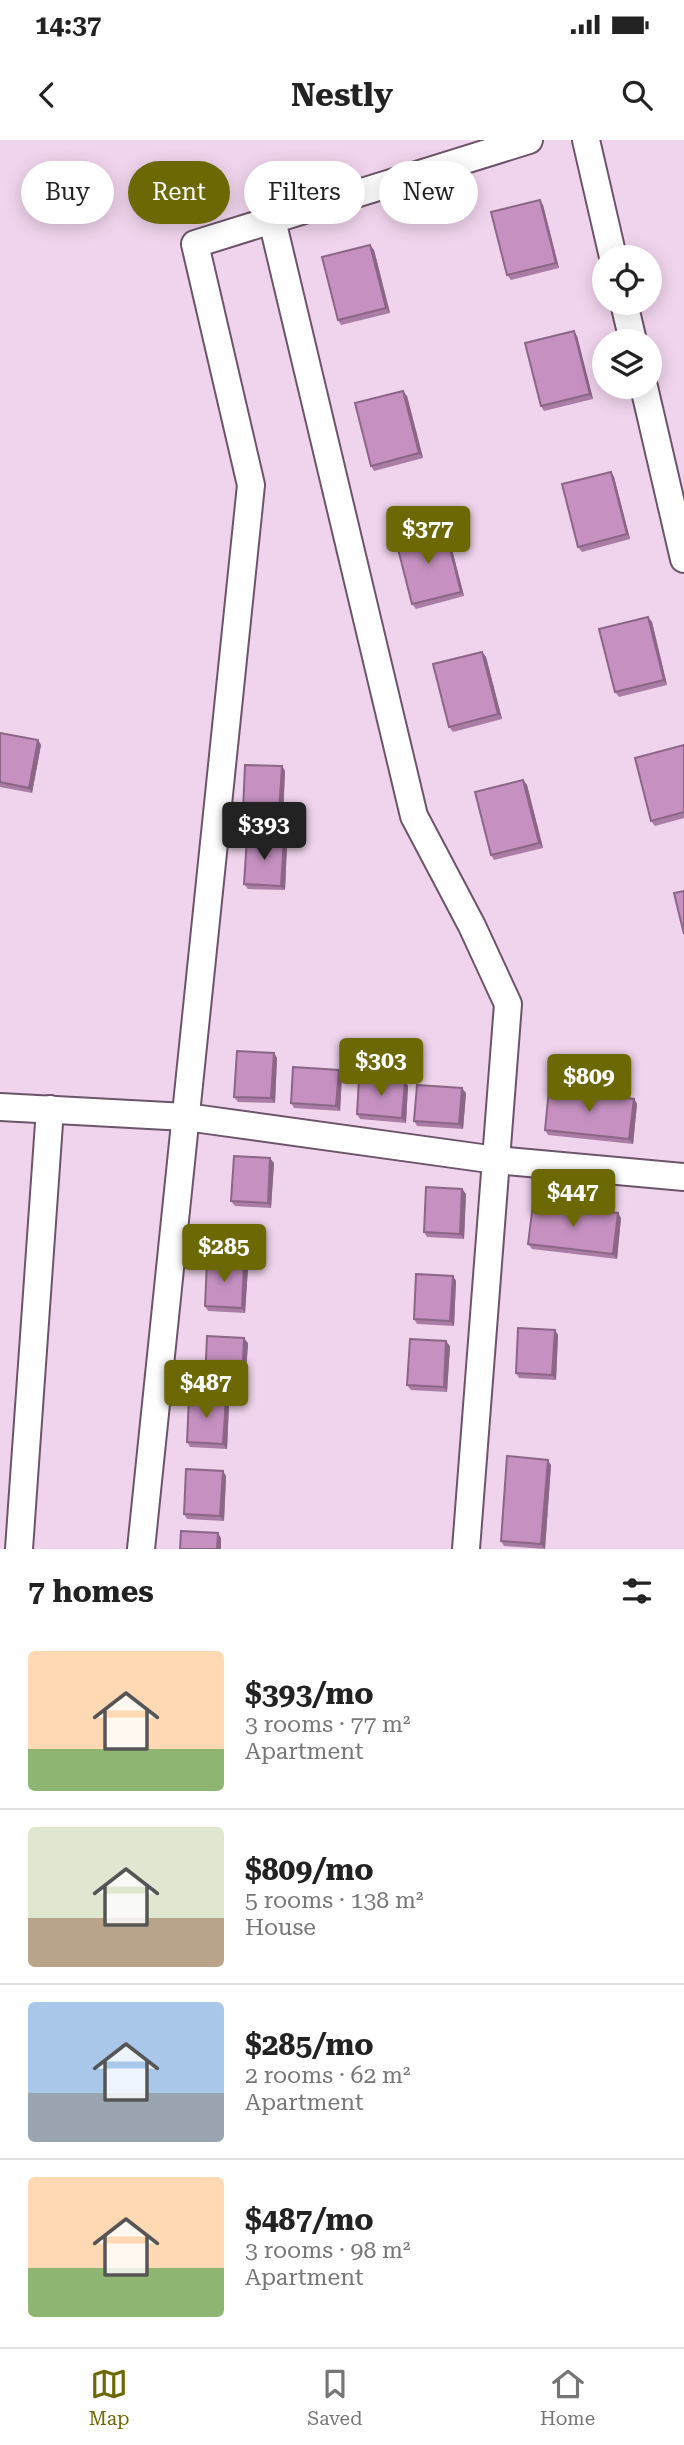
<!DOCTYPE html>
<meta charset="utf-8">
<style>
:root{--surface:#fff;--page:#f2f2f2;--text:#222;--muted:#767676;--line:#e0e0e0;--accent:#6c6904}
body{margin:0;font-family:"Roboto Serif",serif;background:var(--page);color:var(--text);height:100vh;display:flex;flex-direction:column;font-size:26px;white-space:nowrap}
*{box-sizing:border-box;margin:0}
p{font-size:23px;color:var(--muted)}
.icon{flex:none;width:38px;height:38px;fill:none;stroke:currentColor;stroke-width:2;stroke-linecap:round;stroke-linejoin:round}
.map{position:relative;height:1409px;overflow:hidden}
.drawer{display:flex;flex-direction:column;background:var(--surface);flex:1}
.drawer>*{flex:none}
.guide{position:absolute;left:21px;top:21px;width:642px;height:63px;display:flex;gap:14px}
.buttons{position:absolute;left:592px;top:105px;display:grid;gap:14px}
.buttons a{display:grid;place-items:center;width:70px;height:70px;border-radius:50%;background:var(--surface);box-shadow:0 4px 18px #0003;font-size:35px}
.price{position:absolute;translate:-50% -60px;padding:0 16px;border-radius:7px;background:var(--accent);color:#fff;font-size:23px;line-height:46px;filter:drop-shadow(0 2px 4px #0008)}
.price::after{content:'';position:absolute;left:50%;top:42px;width:21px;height:16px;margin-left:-10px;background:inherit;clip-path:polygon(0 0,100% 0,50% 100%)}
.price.current{background:#222;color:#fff}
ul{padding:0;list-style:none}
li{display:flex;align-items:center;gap:21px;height:175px;padding:0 28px}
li+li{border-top:2px solid var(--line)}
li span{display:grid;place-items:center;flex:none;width:196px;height:140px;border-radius:7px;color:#555}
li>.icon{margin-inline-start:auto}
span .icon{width:84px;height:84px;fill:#fffc;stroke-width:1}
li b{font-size:30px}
h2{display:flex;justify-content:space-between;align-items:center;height:84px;padding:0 28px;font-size:30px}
.tag{padding:0 24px;border-radius:32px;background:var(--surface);box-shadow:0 4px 18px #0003;font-size:24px;line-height:63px}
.tag.current{background:var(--accent);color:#fff}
.status{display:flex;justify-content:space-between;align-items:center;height:49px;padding:0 35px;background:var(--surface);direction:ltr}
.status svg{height:19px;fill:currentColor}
header{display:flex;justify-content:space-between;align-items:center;height:91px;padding:0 28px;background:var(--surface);font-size:32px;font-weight:700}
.menu{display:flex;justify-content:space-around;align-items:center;height:98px;border-top:2px solid var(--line);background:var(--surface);font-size:19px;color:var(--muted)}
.menu a{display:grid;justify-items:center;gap:4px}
.menu .current{color:var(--accent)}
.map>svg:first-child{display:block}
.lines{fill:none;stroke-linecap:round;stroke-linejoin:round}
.minor-casing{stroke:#6c546a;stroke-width:30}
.minor{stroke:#fff;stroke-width:26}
.wall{fill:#aa7da6}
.shaded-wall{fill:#8b6687}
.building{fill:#c691c1;stroke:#8b6687;stroke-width:2}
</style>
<div class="status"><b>14:37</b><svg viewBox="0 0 49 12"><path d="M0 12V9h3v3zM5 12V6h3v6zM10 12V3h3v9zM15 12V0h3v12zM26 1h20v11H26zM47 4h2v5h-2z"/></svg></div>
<header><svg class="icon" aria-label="back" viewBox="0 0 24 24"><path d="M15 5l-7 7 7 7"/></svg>Nestly<svg class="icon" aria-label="search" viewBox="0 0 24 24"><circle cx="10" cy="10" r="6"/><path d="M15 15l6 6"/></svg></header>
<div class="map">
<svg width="684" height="1409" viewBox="0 0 684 1409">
<rect width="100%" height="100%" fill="#f0d4ed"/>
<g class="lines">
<defs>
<g id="minor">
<path d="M586,0L613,117"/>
<path d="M272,80L414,676L472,786L508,864L466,1409"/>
<path d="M624,163L633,201"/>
<path d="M644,247L684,419"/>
<path d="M0,967L186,977L496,1020L684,1037"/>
<path d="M19,1409L50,969"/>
<path d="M141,1409L251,345L195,104L529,0"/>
</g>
</defs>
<use href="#minor" class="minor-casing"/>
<use href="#minor" class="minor"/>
</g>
<g class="wall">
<path d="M543,65L559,128L511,140L507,135Z"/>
<path d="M374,110L390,173L341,185L338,180Z"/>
<path d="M577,196L593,259L544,271L541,266Z"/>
<path d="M407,256L423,318L374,331L371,326Z"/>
<path d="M611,332L614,337L630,399L582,412L578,407Z"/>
<path d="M445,389L448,394L464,456L416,469L412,464Z"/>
<path d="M648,477L652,482L667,545L619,557L615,552Z"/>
<path d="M482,512L486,517L502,579L453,592L449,587Z"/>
<path d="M0,593L38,600L41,605L32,653L0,647Z"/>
<path d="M684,605V678L655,686L651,681Z"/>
<path d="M282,626L285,631L283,677L246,675L243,670Z"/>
<path d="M523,640L527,645L543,708L494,720L491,715Z"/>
<path d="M284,700L287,705L285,750L248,749L244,744Z"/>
<path d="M274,913L277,918L275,963L238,962L234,957Z"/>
<path d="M342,935L340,971L294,968L291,963Z"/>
<path d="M405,941L408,946L406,983L360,979L357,974Z"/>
<path d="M466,953L463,989L417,986L414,981Z"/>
<path d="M634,959L637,964L633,1004L548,995L545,990Z"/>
<path d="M274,1023L271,1068L235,1066L231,1061Z"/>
<path d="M462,1049L466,1054L464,1099L427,1097L424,1092Z"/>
<path d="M618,1073L621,1078L617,1119L532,1109L528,1104Z"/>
<path d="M244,1123L248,1128L245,1173L208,1171L205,1166Z"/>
<path d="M453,1136L456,1141L454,1186L417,1184L414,1179Z"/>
<path d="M555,1190L558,1195L556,1240L519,1238L516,1233Z"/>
<path d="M248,1203L245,1248L208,1246L205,1242Z"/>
<path d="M450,1206L447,1252L411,1250L407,1245Z"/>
<path d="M226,1259L229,1264L227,1309L190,1307L187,1302Z"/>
<path d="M551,1325L545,1409L504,1406L501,1401Z"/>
<path d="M226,1336L224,1381L187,1379L184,1374Z"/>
</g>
<g class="shaded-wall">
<path d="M540,60L543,65L559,128L556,123Z"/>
<path d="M370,105L374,110L390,173L386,168Z"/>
<path d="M574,191L577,196L593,259L590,254Z"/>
<path d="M403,251L407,256L423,318L419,313Z"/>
<path d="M611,332L614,337L630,399L627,394Z"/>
<path d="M445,389L448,394L464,456L461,452Z"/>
<path d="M648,477L652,482L667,545L664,540Z"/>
<path d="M482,512L486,517L502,579L498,574Z"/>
<path d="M38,600L41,605L32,653L29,648Z"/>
<path d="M282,626L285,631L283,677L279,672Z"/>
<path d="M523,640L527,645L543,708L539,703Z"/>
<path d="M284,700L287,705L285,750L281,746Z"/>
<path d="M274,913L277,918L275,963L271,958Z"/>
<path d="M339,930L342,935L340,971L336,966Z"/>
<path d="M405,941L408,946L406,983L402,978Z"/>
<path d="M462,948L466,953L463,989L459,984Z"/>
<path d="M634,959L637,964L633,1004L629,999Z"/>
<path d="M270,1018L274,1023L271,1068L268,1063Z"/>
<path d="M462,1049L466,1054L464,1099L460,1094Z"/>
<path d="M618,1073L621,1078L617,1119L613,1114Z"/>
<path d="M244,1123L248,1128L245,1173L242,1168Z"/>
<path d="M453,1136L456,1141L454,1186L450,1181Z"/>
<path d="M555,1190L558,1195L556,1240L552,1235Z"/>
<path d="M244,1198L248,1203L245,1248L242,1243Z"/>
<path d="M446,1201L450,1206L447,1252L444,1247Z"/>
<path d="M226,1259L229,1264L227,1309L223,1304Z"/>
<path d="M548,1320L551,1325L545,1409L541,1404Z"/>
<path d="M223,1331L226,1336L224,1381L220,1376Z"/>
<path d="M218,1393L221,1398V1409H217Z"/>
</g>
<g class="building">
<path d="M540,60L556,123L507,135L491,72Z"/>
<path d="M370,105L386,168L338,180L322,117Z"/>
<path d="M574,191L590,254L541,266L525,203Z"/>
<path d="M403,251L419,313L371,326L355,263Z"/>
<path d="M611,332L627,394L578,407L562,344Z"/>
<path d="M445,389L461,452L412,464L396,401Z"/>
<path d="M648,477L664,540L615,552L599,489Z"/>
<path d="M482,512L498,574L449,587L433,524Z"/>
<path d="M0,593L38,600L29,648L0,642Z"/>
<path d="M684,605V672L651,681L635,618Z"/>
<path d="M245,625L282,626L279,672L243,670Z"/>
<path d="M523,640L539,703L491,715L475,652Z"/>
<path d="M247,698L284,700L281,746L244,744Z"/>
<path d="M684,751V794L674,753Z"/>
<path d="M237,911L274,913L271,958L234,957Z"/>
<path d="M293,927L339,930L336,966L291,963Z"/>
<path d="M359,938L405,941L402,978L357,974Z"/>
<path d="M417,945L462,948L459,984L414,981Z"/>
<path d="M549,949L634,959L629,999L545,990Z"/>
<path d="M234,1016L270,1018L268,1063L231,1061Z"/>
<path d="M426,1047L462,1049L460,1094L424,1092Z"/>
<path d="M533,1064L618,1073L613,1114L528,1104Z"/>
<path d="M207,1121L244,1123L242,1168L205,1166Z"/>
<path d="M416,1134L453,1136L450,1181L414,1179Z"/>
<path d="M518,1188L555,1190L552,1235L516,1233Z"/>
<path d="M207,1196L244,1198L242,1243L205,1242Z"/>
<path d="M410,1199L446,1201L444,1247L407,1245Z"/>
<path d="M189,1257L226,1259L223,1304L187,1302Z"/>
<path d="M507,1316L548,1320L541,1404L501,1401Z"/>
<path d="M186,1329L223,1331L220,1376L184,1374Z"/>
<path d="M181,1391L218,1393L217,1409H180Z"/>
</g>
</svg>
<div class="buttons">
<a><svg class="icon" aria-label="locate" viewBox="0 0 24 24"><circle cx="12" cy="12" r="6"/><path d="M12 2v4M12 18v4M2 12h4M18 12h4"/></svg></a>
<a><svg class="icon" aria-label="layers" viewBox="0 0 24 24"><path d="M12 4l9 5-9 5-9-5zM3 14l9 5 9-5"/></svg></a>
</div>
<b class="price" style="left:428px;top:426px">$377</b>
<b class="price current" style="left:264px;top:722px">$393</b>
<b class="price" style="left:381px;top:958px">$303</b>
<b class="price" style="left:589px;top:974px">$809</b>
<b class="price" style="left:573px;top:1089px">$447</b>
<b class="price" style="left:224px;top:1144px">$285</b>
<b class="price" style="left:206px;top:1280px">$487</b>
<div class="guide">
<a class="tag">Buy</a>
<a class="tag current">Rent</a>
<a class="tag">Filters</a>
<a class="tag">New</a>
</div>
</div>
<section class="drawer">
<h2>7 homes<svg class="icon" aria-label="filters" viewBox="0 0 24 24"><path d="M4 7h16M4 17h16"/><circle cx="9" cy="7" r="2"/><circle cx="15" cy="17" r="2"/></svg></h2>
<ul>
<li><span style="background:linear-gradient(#ffd9b3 70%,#8fb573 0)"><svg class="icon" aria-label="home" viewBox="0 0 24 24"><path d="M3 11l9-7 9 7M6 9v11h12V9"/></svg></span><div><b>$393/mo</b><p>3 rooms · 77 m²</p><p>Apartment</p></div></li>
<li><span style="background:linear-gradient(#dfe7d0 65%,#b9a48a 0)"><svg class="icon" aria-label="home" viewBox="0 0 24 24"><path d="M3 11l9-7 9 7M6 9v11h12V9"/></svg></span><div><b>$809/mo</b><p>5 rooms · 138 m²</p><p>House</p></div></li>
<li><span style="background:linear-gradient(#a9c7e8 65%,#9aa5b1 0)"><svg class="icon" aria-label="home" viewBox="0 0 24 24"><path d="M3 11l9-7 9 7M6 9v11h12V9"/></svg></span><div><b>$285/mo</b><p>2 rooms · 62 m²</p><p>Apartment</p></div></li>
<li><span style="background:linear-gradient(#ffd9b3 65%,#8fb573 0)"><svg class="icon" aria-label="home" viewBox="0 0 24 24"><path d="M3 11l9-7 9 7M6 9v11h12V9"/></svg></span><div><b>$487/mo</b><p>3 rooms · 98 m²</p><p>Apartment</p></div></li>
</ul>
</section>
<nav class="menu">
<a class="current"><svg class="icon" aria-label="map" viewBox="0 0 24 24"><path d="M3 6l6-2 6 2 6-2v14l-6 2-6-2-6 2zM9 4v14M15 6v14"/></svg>Map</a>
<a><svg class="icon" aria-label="saved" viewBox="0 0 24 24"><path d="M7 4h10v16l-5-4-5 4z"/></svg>Saved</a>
<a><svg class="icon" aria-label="home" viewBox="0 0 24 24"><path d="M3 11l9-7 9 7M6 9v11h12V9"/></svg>Home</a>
</nav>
